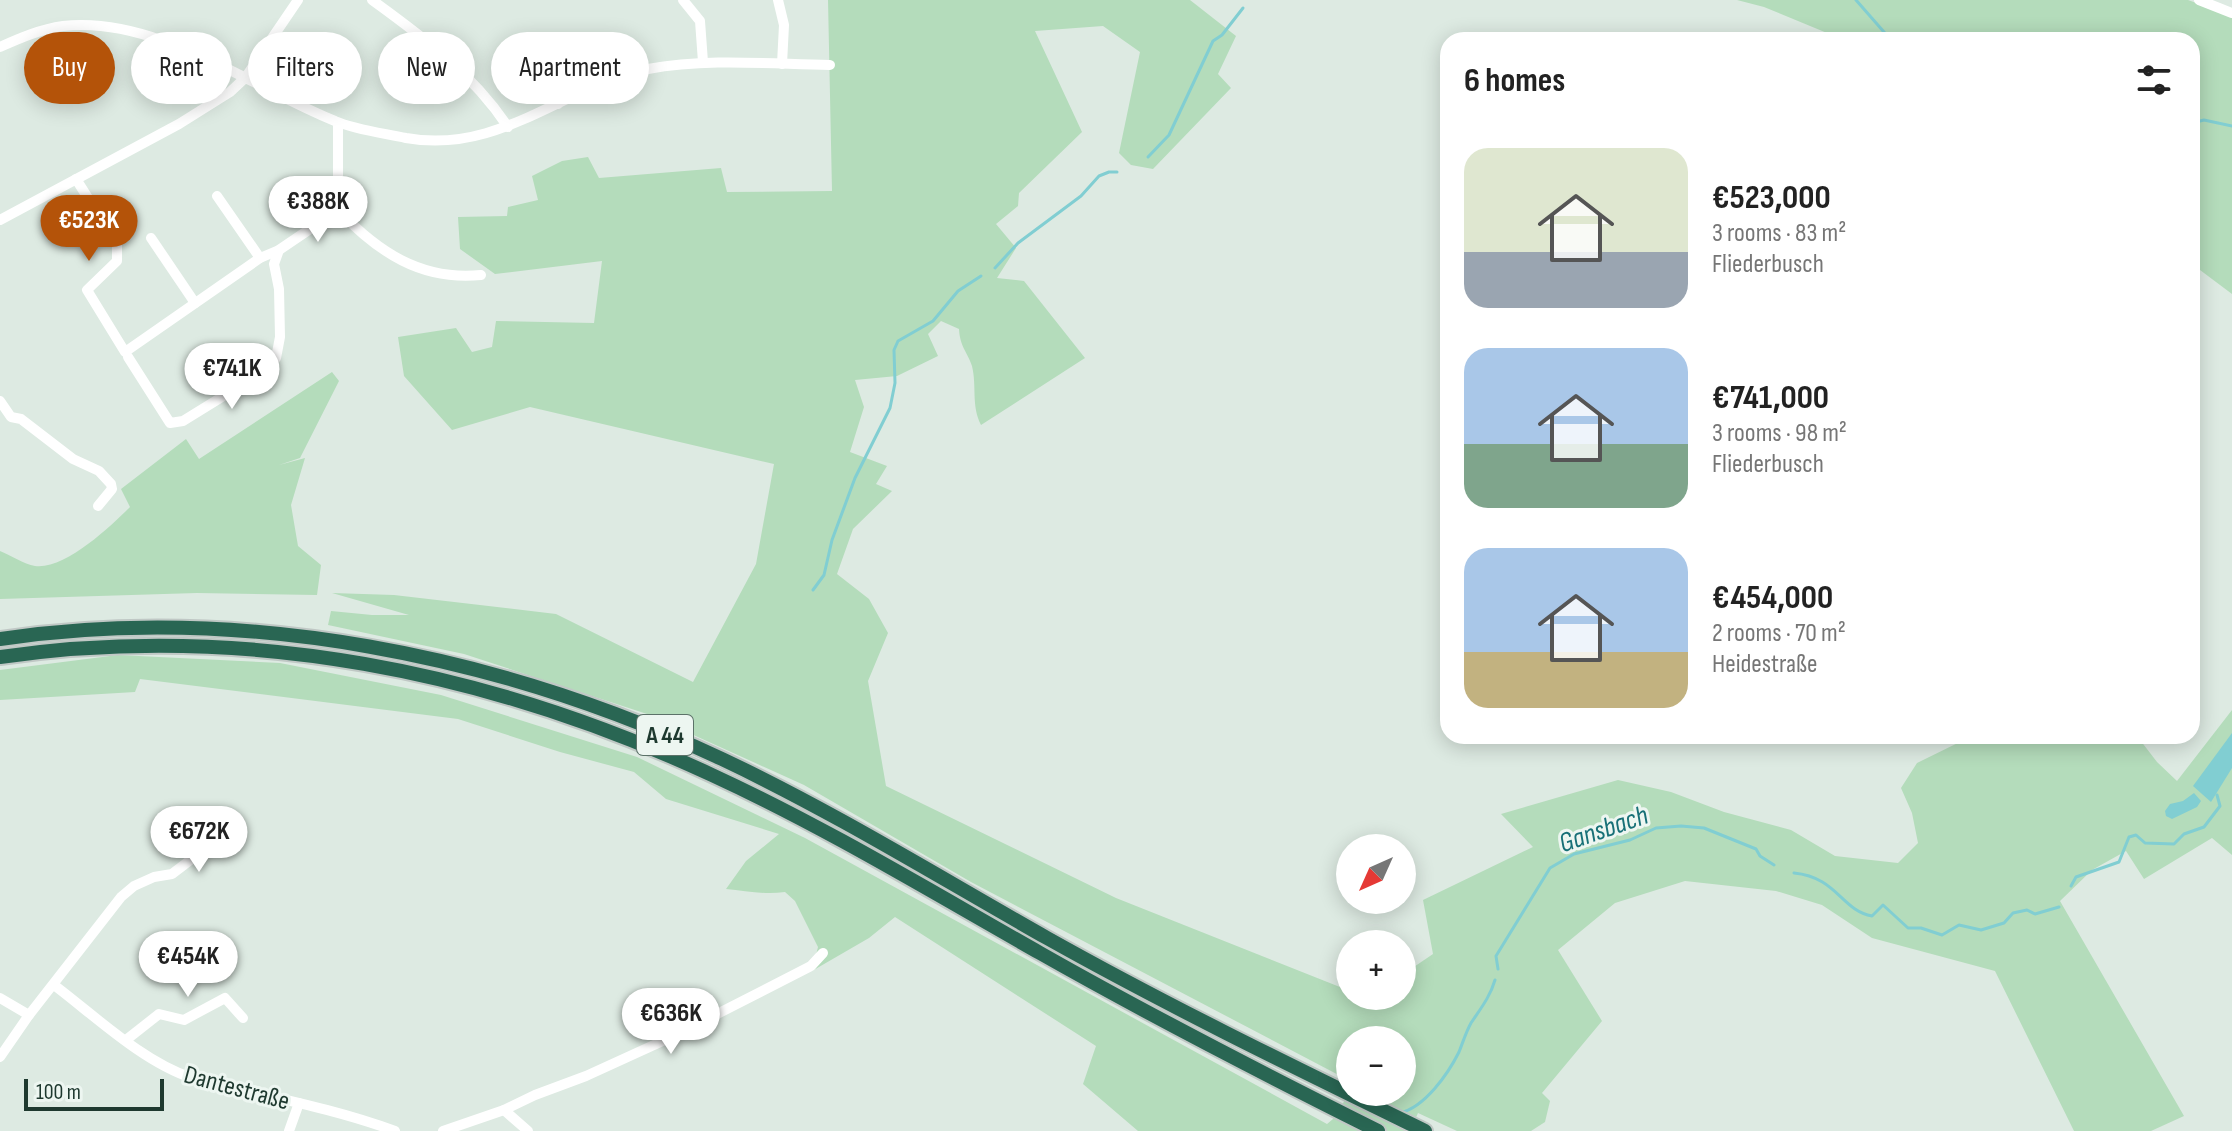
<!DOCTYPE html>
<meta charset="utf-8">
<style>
:root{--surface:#fff;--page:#f6f6f6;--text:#222;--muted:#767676;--accent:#b45309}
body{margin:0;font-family:"Sofia Sans Condensed",sans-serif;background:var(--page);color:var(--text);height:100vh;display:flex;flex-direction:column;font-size:30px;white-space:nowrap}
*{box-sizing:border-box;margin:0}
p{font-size:26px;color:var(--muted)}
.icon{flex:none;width:44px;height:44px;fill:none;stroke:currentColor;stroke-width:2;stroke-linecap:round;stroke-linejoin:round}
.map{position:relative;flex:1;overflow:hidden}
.drawer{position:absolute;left:1440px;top:32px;width:760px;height:712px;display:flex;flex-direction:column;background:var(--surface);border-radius:24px;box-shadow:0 4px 20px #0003}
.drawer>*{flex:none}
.guide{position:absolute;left:24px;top:32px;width:760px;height:72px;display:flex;gap:16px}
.needle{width:52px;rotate:225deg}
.fabs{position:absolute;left:1336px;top:834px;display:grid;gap:16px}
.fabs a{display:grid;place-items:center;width:80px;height:80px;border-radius:50%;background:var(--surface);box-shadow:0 4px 20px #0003;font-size:40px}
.scale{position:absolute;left:24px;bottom:20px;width:140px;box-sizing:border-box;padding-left:8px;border:4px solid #1e392f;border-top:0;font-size:22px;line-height:28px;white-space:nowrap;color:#1e392f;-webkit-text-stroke:6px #edf6f1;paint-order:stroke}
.price{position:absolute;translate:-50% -68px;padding:0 18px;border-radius:28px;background:#fff;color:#222;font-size:26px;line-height:52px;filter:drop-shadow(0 2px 4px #0008)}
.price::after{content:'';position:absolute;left:50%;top:48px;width:24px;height:18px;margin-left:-12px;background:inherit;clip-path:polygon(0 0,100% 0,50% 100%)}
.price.on{background:var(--accent);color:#fff}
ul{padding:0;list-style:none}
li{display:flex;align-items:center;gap:24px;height:200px;padding:0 24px}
li span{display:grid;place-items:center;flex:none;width:224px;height:160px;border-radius:24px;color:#555}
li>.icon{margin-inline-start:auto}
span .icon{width:96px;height:96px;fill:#fffc;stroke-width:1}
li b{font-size:34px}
h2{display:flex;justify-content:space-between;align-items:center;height:96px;padding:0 24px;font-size:34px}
.tag{padding:0 28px;border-radius:36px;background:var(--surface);box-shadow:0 4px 20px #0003;font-size:28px;line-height:72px}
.tag.on{background:var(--accent);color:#fff}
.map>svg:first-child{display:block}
.green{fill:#b4dcbb}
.water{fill:#81ced2}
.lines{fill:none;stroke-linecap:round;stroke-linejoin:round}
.stream{stroke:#81ced2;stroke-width:3}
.highway-casing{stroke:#c0c8c5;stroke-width:18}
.minor{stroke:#fff;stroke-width:10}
.highway{stroke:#296653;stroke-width:14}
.labels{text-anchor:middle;stroke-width:6;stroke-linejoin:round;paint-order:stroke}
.shield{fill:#edf6f1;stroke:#5c7269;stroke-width:2}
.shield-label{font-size:24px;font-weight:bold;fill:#1e392f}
.street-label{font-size:26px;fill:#1e392f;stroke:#edf6f1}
.water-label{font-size:28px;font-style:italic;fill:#177077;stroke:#edf6f1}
</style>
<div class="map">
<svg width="2232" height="1131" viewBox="0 0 2232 1131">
<rect width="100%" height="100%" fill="#ddeae2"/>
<g class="green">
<path d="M828,0H1190L1236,36L1218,74L1231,88L1153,169L1131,165L1119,153L1140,52L1103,26L1035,31L1082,132L1019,193L1018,206L996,224L1016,248L997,278L1024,281L1085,358L981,425C971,405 977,387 972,366C967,351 960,347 959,329L941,321L928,334L938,356L897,376L855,380L864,407L850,452L887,466L876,484L892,491L853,529L837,574L869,599L888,633L868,681L886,786L1116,898L1350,991V996H1402V975L1433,954L1423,900L1533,847L1501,814L1618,780L1671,792L1724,812L1791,830L1835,856L1898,863L1918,843L1912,813L1901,788L1917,763L1972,736H2137L2157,762L2177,781L2232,710V855L2212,838L2144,879L2126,851L2092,870L2060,901L2184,1116L2151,1131H2074L1995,971L1872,938L1822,905L1776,891L1685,881L1615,903L1558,950L1602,1021L1542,1093L1550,1101L1545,1122L1531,1131H1457L1418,1113L1410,1131H1138L1083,1084L1096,1046L895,917L869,938L812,971L818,947L795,901L785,892C765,895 746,891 726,889L746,861L779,834L666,799L634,772L560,752L458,719L140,679L135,692L0,700V670L118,655L280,663L441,695L637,757L805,838L1327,1124L1333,1119L1350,1092H1402V1040H1350V1081L971,882L804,785L647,714L464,654L328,625L331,611L372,615H409L332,593L394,595L556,614L693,682L756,564L774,464L530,407L452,430L404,376L398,337L456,328L472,352L492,347L496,321L594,323L602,261L495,274L460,249L458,217L507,216L508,207L538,200L532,176L562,161L588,157L599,178L721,168L727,192L832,191Z"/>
<path d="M1737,0H2188L2232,16V294L2192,264V40H1983L1979,38L1978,40H1844L1764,7Z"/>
<path d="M332,372L339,381L300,458L279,465L305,458L291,505L298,546L321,565L317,595L197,593L0,599V551C10,555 24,564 35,566C65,570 111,526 130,507L121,489L186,439L199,459Z"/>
</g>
<g class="water">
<path d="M2232,733V768L2211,802L2193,786Z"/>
<path d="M2194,793L2201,801L2197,807L2172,819L2166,816L2165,811L2170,804L2183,801Z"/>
</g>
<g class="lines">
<g class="stream">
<path d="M1856,0L1891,40"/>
<path d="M2192,123L2204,120L2232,126"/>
<path d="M1148,157L1169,135L1213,41L1222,35L1243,8"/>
<path d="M995,268L1018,243L1081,196L1099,176L1109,172H1117"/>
<path d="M813,590L824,575L832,540L855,478L890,408L895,383L894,350L898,341L933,321L958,291L981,276"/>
<path d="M1794,873C1837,877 1842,911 1872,916L1883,905L1908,928H1921L1942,935L1959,925L1981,930L2004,923L2013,913L2027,910L2035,914L2059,907"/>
<path d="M2071,886L2076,877L2119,862L2129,837L2136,835L2145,843L2174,844L2184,834L2204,827L2220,806L2217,795"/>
<path d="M1498,969L1496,956L1550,868L1574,854L1630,840L1656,828L1681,826L1704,828L1756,849L1760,856L1774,865"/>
<path d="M1400,1113C1425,1107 1448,1074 1459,1052C1463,1042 1466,1032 1471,1023C1481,1008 1490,997 1495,980"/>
</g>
<defs>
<g id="highway">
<path d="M0,639C242,603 501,655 722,759C834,812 939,877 1047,938C1170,1007 1298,1069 1425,1131"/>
<path d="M0,657C245,622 489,671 712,775C825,827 932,892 1040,953C1151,1016 1264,1074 1378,1131"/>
</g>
</defs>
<use href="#highway" class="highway-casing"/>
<g class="minor">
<path d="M372,0C423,37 473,74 508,127"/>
<path d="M683,0L700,21L703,62"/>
<path d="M778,0L784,25L782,64"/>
<path d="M2199,0L2232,13"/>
<path d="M517,45V52L558,104"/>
<path d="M0,47C20,38 41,29 63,26C156,15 252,88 335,121C356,130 383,133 406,138C500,155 563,86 648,69C708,58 769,64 830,65"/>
<path d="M338,123V210C378,252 421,281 481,275"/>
<path d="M76,179L117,244V261L87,290L125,352L260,258L279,250L338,210"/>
<path d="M217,196L260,258"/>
<path d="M0,220L179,124L230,92L245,78L298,0"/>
<path d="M151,238L195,303"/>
<path d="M128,357L170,423L183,421L238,387L270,365L276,358L280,337L279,289L274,264L279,250"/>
<path d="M0,401L11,417L21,419L73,459L99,471L111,484L112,489L98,506"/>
<path d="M54,985C95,1016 143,1062 192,1078C211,1084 232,1087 252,1092C300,1103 349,1114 395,1131"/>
<path d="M0,998L29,1015"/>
<path d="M126,1040L159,1014L184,1020L225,998L243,1018"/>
<path d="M0,1057L29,1015L121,897L134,886L154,877L172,874L206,848"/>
<path d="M504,1110L528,1131"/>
<path d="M289,1131L299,1103"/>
<path d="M443,1131L504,1110L535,1095L586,1076L678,1034L811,966L823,953"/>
</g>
<use href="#highway" class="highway"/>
</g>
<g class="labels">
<rect class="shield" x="637" y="715" width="56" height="40" rx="6"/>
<g class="shield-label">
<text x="665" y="743">A 44</text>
</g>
<g class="street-label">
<text transform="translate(237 1087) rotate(15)" y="9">Dantestraße</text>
</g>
<g class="water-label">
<text transform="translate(1603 828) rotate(-19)" y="10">Gansbach</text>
</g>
</g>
</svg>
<div class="fabs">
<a><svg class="needle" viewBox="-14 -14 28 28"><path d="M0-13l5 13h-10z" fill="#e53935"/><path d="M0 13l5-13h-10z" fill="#767676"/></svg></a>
<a>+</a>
<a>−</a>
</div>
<div class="scale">100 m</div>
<b class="price" style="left:318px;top:244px">€388K</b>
<b class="price on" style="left:89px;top:263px">€523K</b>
<b class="price" style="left:232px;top:411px">€741K</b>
<b class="price" style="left:199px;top:874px">€672K</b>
<b class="price" style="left:188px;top:999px">€454K</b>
<b class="price" style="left:671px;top:1056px">€636K</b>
<div class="guide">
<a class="tag on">Buy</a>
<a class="tag">Rent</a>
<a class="tag">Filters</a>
<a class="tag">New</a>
<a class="tag">Apartment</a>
</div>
<section class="drawer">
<h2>6 homes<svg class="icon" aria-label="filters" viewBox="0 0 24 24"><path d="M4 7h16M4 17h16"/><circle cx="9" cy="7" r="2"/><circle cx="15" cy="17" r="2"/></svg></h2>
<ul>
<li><span style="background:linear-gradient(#dfe7d0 65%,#9aa5b1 0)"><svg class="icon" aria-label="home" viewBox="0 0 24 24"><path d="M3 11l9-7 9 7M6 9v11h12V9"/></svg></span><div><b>€523,000</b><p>3 rooms · 83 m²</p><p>Fliederbusch</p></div></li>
<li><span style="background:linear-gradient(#a9c7e8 60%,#7fa58c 0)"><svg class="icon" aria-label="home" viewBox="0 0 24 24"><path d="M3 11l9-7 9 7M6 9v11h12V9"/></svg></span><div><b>€741,000</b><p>3 rooms · 98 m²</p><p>Fliederbusch</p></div></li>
<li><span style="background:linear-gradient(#a9c7e8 65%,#c2b280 0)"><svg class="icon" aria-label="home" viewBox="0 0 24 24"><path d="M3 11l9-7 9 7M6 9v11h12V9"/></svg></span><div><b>€454,000</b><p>2 rooms · 70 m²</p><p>Heidestraße</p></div></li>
</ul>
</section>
</div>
